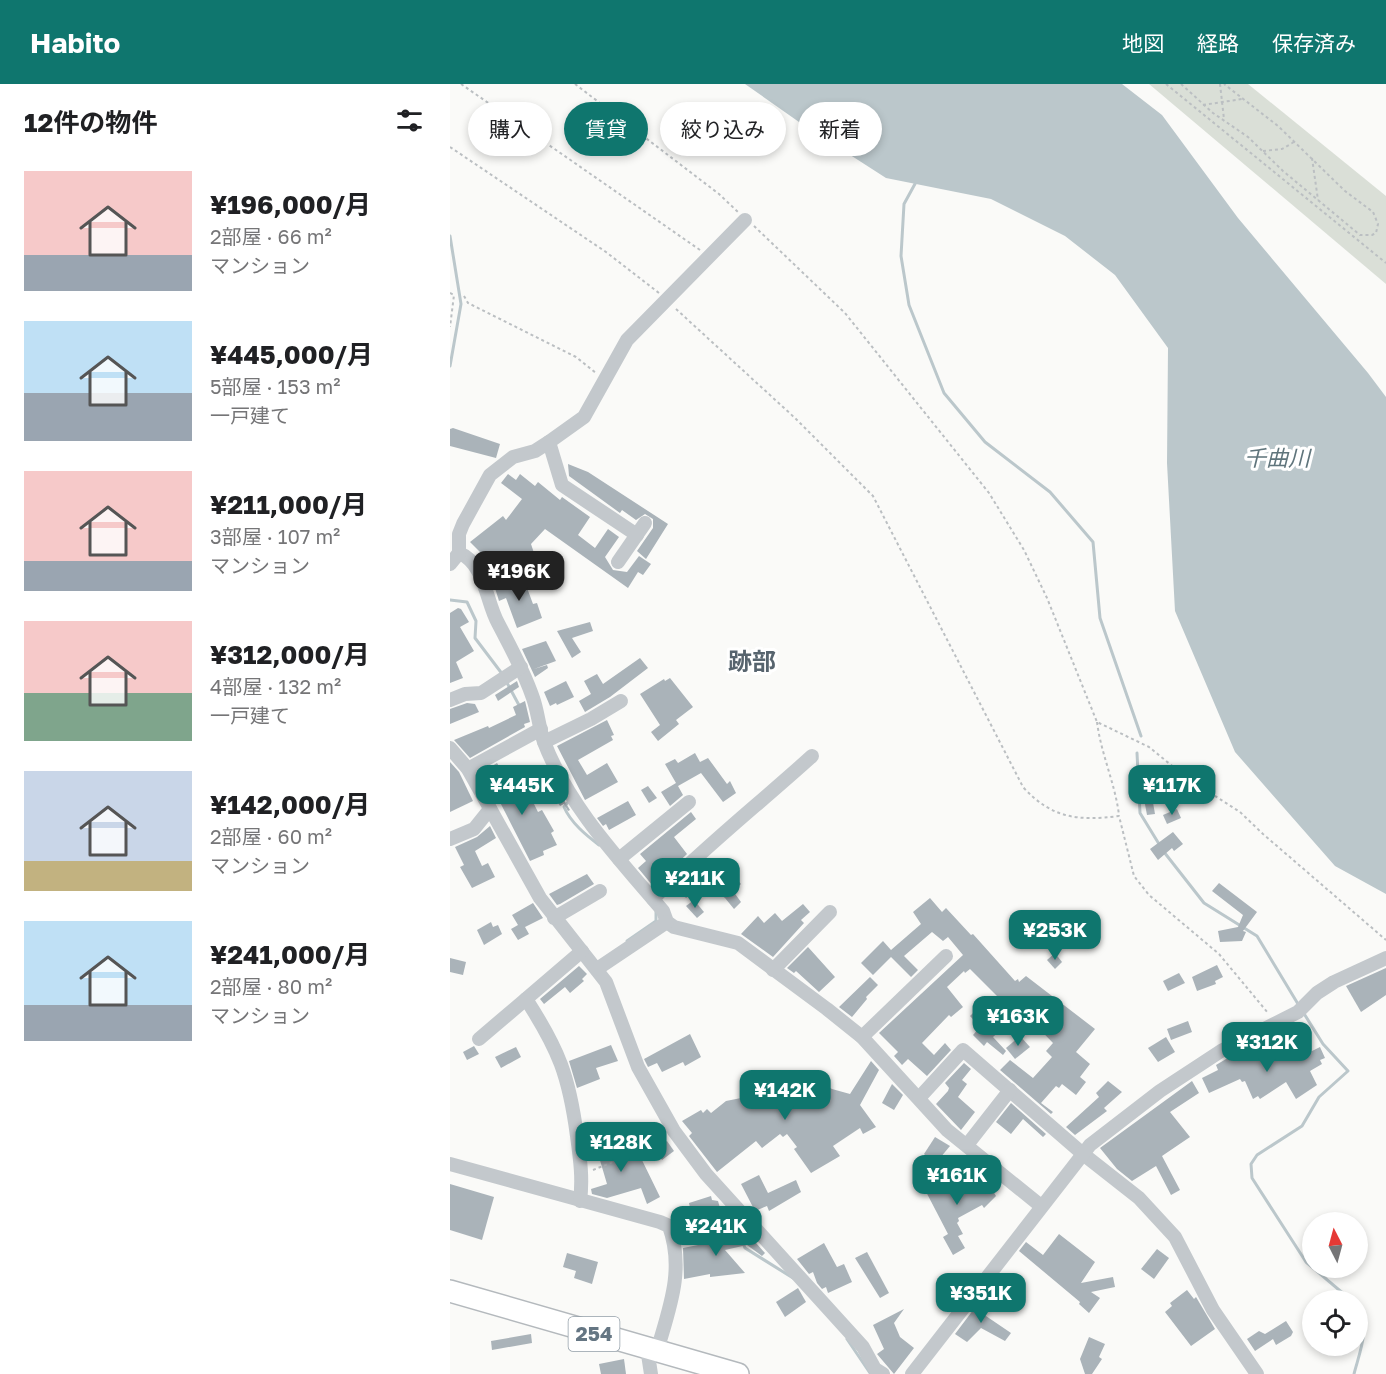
<!DOCTYPE html>
<html lang="ja">
<meta charset="utf-8">
<style>
:root{--surface:#fff;--page:#f2f2f2;--text:#202124;--muted:#757577;--accent:#0f766e}
body{margin:0;font-family:"Golos Text","Noto Sans JP",sans-serif;background:var(--page);color:var(--text);height:100vh;display:flex;flex-direction:column;font-size:22px;white-space:nowrap}
*{box-sizing:border-box;margin:0}
p{font-size:20px;color:var(--muted)}
.icon{flex:none;width:33px;height:33px;fill:none;stroke:currentColor;stroke-width:2;stroke-linecap:round;stroke-linejoin:round}
.map{position:relative;flex:1;overflow:hidden}
.sheet{display:flex;flex-direction:column;background:var(--surface);width:450px}
.sheet>*{flex:none}
.banner{position:absolute;left:18px;top:18px;width:570px;height:54px;display:flex;gap:12px}
.needle{width:39px;rotate:354deg}
.tools{position:absolute;left:852px;top:1128px;display:grid;gap:12px}
.tools a{display:grid;place-items:center;width:66px;height:66px;border-radius:50%;background:var(--surface);box-shadow:0 3px 9px #0003;font-size:30px}
.price{position:absolute;translate:-50% -51px;padding:0 14px;border-radius:12px;background:var(--accent);color:#fff;font-size:20px;line-height:39px;filter:drop-shadow(0 2px 3px #0008)}
.price::after{content:'';position:absolute;left:50%;top:36px;width:18px;height:14px;margin-left:-9px;background:inherit;clip-path:polygon(0 0,100% 0,50% 100%)}
.price.active{background:#222;color:#fff}
ul{padding:0;list-style:none}
li{display:flex;align-items:center;gap:18px;height:150px;padding:0 24px}
li span{display:grid;place-items:center;flex:none;width:168px;height:120px;border-radius:0px;color:#555}
li>.icon{margin-inline-start:auto}
span .icon{width:72px;height:72px;fill:#fffc;stroke-width:1}
li b{font-size:26px}
h2{display:flex;justify-content:space-between;align-items:center;height:72px;padding:0 24px;font-size:26px}
.tag{padding:0 21px;border-radius:27px;background:var(--surface);box-shadow:0 3px 9px #0003;font-size:21px;line-height:54px}
.tag.active{background:var(--accent);color:#fff}
header{display:flex;align-items:center;gap:36px;box-sizing:border-box;height:84px;padding:0 30px;background:var(--accent);color:#fff}
header strong{font-size:28px}
nav{display:flex;gap:33px;margin-inline-start:auto;font-size:21px}
main{display:flex;flex:1;min-height:0}
.map>svg:first-child{display:block}
.green{fill:#dadfd7}
.water{fill:#bbc7cb}
.lines{fill:none;stroke-linecap:round;stroke-linejoin:round}
.stream{stroke:#bbc7cb;stroke-width:3}
.building{fill:#aab3b9}
.highway-casing{stroke:#b4b9bd;stroke-width:24}
.path{stroke:#bbbfc2;stroke-width:2;stroke-dasharray:3 3;stroke-linecap:butt}
.minor{stroke:#c3c8cc;stroke-width:14}
.highway{stroke:#fff;stroke-width:21}
.labels{text-anchor:middle;stroke-width:6;stroke-linejoin:round;paint-order:stroke}
.shield{fill:#fff;stroke:#939fa8;stroke-width:1.5}
.shield-label{font-size:20px;font-weight:bold;fill:#657683}
.water-label{font-size:22px;font-style:italic;fill:#60757c;stroke:#fff}
.quarter-label{font-size:24px;font-weight:bold;fill:#57646e;stroke:#fff}
</style>
<header>
<strong>Habito</strong>
<nav><a>地図</a><a>経路</a><a>保存済み</a></nav>
</header>
<main>
<section class="sheet">
<h2>12件の物件<svg class="icon" aria-label="filters" viewBox="0 0 24 24"><path d="M4 7h16M4 17h16"/><circle cx="9" cy="7" r="2"/><circle cx="15" cy="17" r="2"/></svg></h2>
<ul>
<li><span style="background:linear-gradient(#f6c9c9 70%,#9aa5b1 0)"><svg class="icon" aria-label="home" viewBox="0 0 24 24"><path d="M3 11l9-7 9 7M6 9v11h12V9"/></svg></span><div><b>¥196,000/月</b><p>2部屋 · 66 m²</p><p>マンション</p></div></li>
<li><span style="background:linear-gradient(#bfe0f5 60%,#9aa5b1 0)"><svg class="icon" aria-label="home" viewBox="0 0 24 24"><path d="M3 11l9-7 9 7M6 9v11h12V9"/></svg></span><div><b>¥445,000/月</b><p>5部屋 · 153 m²</p><p>一戸建て</p></div></li>
<li><span style="background:linear-gradient(#f6c9c9 75%,#9aa5b1 0)"><svg class="icon" aria-label="home" viewBox="0 0 24 24"><path d="M3 11l9-7 9 7M6 9v11h12V9"/></svg></span><div><b>¥211,000/月</b><p>3部屋 · 107 m²</p><p>マンション</p></div></li>
<li><span style="background:linear-gradient(#f6c9c9 60%,#7fa58c 0)"><svg class="icon" aria-label="home" viewBox="0 0 24 24"><path d="M3 11l9-7 9 7M6 9v11h12V9"/></svg></span><div><b>¥312,000/月</b><p>4部屋 · 132 m²</p><p>一戸建て</p></div></li>
<li><span style="background:linear-gradient(#c9d6e8 75%,#c2b280 0)"><svg class="icon" aria-label="home" viewBox="0 0 24 24"><path d="M3 11l9-7 9 7M6 9v11h12V9"/></svg></span><div><b>¥142,000/月</b><p>2部屋 · 60 m²</p><p>マンション</p></div></li>
<li><span style="background:linear-gradient(#bfe0f5 70%,#9aa5b1 0)"><svg class="icon" aria-label="home" viewBox="0 0 24 24"><path d="M3 11l9-7 9 7M6 9v11h12V9"/></svg></span><div><b>¥241,000/月</b><p>2部屋 · 80 m²</p><p>マンション</p></div></li>
</ul>
</section>
<div class="map">
<svg width="936" height="1290" viewBox="0 0 936 1290">
<rect width="100%" height="100%" fill="#fafaf8"/>
<path class="green" d="M699,0H798L936,112V200Z"/>
<path class="water" d="M295,0H672L712,31L788,134L918,289L936,313V810L885,782L785,668L725,527L717,379L718,264L665,191L615,152L541,115L436,94L349,38Z"/>
<g class="lines">
<g class="stream">
<path d="M466,98L454,120L451,172L459,221L494,309L535,358L600,408L643,458L650,534L691,652"/>
<path d="M0,152L11,220L0,282"/>
<path d="M0,516L17,518L26,537L25,554L53,591"/>
<path d="M56,597L70,623"/>
<path d="M687,669L690,729L709,760"/>
<path d="M119,717L114,723C121,739 136,751 149,761"/>
<path d="M714,768L754,819L807,852L848,920"/>
<path d="M177,857L206,837V828"/>
<path d="M853,928L873,960L898,987L869,1013L852,1042L807,1071L801,1080L802,1094L856,1178L901,1216"/>
<path d="M288,1135L289,1150L295,1164L343,1194"/>
<path d="M397,1255L420,1289"/>
<path d="M904,1290C909,1270 921,1242 908,1224"/>
</g>
</g>
<g class="building">
<path d="M3,344L50,360L46,374L0,362V345Z"/>
<path d="M118,380L138,388L218,440L196,475L187,467L203,444V435L195,430L186,436L172,426L170,429L119,392Z"/>
<path d="M58,390L66,396L70,390L85,402L88,398L110,416L112,413L140,433L128,451L145,464L158,445L169,453L155,473L163,486L177,488L189,472L201,480L193,491L188,488L178,504L95,445L81,460L84,469L38,487L33,478L38,476L20,458L53,432L56,436L72,415L51,399Z"/>
<path d="M73,493L83,520L87,519L92,534L67,544L56,514L49,517L45,504Z"/>
<path d="M8,524L11,525L19,538L10,543L24,567L6,578L13,594L0,599V529Z"/>
<path d="M140,538L143,547L122,554L131,568L122,574L107,547Z"/>
<path d="M96,557L106,577L84,585L97,581L98,584L85,593L72,565Z"/>
<path d="M190,574L198,584L160,613L135,628L129,617L141,610L134,597L147,590L153,600Z"/>
<path d="M220,594L243,623L226,636L229,640L208,657L201,648L210,641L190,610L214,595L215,597Z"/>
<path d="M67,597L69,603L48,617L45,611Z"/>
<path d="M116,597L124,613L107,621L106,619L100,622L94,608Z"/>
<path d="M75,617L80,638L74,640L75,643L20,674L4,656L38,642L39,644L66,631L63,623Z"/>
<path d="M17,619L25,620L29,628L0,640V625Z"/>
<path d="M157,636L164,651L161,652L163,656L128,676L137,691L157,679L168,698L135,716L107,662Z"/>
<path d="M245,669L250,678L258,674L277,700L280,697L286,709L273,718L251,689L228,702L233,711L220,722L211,708L226,699L215,680L225,675L228,679Z"/>
<path d="M0,678L9,688L23,717L0,728Z"/>
<path d="M47,679L73,721L82,716L88,728L92,726L104,747L101,749L107,761L93,767L94,771L80,777L34,687Z"/>
<path d="M100,693L120,726L118,727L114,720L110,722L95,696Z"/>
<path d="M198,702L207,714L199,719L191,706Z"/>
<path d="M702,713L705,730L697,731L694,715Z"/>
<path d="M178,717L186,731L159,746L156,740L153,742L147,734Z"/>
<path d="M727,725L731,734L717,740L713,731Z"/>
<path d="M241,728L246,735L224,753L237,770L203,802L188,784L196,777L190,770Z"/>
<path d="M40,742L46,754L25,767L32,782L38,779L45,793L22,804L10,783L14,781L5,763L27,753Z"/>
<path d="M723,748L733,760L724,767L722,764L708,776L700,765Z"/>
<path d="M258,775L265,782L271,777L291,800L283,807L291,818L284,825L275,814L267,808L265,810L253,799L236,814L227,804Z"/>
<path d="M137,790L144,800L110,820L107,821L99,810Z"/>
<path d="M769,799L807,828L793,847L796,848L792,857L770,858L768,847L788,843L793,831L762,807Z"/>
<path d="M480,814L492,828L496,824L521,851L523,850L565,897L568,895L569,898L576,892L645,945L626,968L640,980L630,993L636,998L626,1011L612,1000L609,1004L606,1002L591,1019L603,1028L601,1030L550,986L560,976L583,994L602,973L596,967L603,959L570,925L556,936L559,939L543,953L556,967L553,971L537,958L534,962L523,951L530,943L520,932L526,926L534,936L553,918L520,885L515,889L514,887L497,903L513,923L501,933L499,931L472,959L484,971L495,959L501,966L477,992L458,975L452,981L444,972L448,968L429,949L513,871L498,853L493,857L482,848L454,872L468,886L461,893L441,873L423,891L411,879L433,857L441,866L471,840L463,828Z"/>
<path d="M244,816L254,828L247,834L236,822Z"/>
<path d="M83,819L93,834L75,843L79,850L68,856L61,845L68,841L62,831Z"/>
<path d="M353,820L360,828L351,836L354,839L323,873L291,850L308,832L314,839L325,829L332,837Z"/>
<path d="M41,838L43,843L48,841L52,850L34,861L27,846Z"/>
<path d="M358,863L385,893L369,908L346,887L344,889L337,884Z"/>
<path d="M605,869L612,878L605,885L597,876Z"/>
<path d="M0,874L16,878L13,891L0,888Z"/>
<path d="M767,881L773,893L765,897L766,900L747,907L742,893Z"/>
<path d="M129,882L137,890L132,895L134,897L120,909L115,903L94,920L90,915Z"/>
<path d="M936,884V911L911,928L896,902Z"/>
<path d="M729,889L735,899L718,907L713,897Z"/>
<path d="M420,893L428,901L416,913L417,915L402,933L389,923Z"/>
<path d="M738,937L742,948L721,956L717,945Z"/>
<path d="M240,950L251,973L235,982L233,978L212,988L207,979L198,983L194,975Z"/>
<path d="M570,952L580,963L565,975L556,964Z"/>
<path d="M716,953L725,968L708,978L698,964Z"/>
<path d="M161,961L168,977L146,984L150,995L127,1004L119,977Z"/>
<path d="M803,961L813,979L833,971L835,977L856,966L858,969L870,963L875,974L870,976L872,980L860,987L867,1001L846,1015L836,998L810,1015L808,1012L803,1015L795,997L792,998L790,995L759,1009L752,994L768,986L766,981L776,975Z"/>
<path d="M24,962L29,970L17,976L13,968Z"/>
<path d="M66,963L71,973L51,984L45,973Z"/>
<path d="M421,977L429,986L410,1021L426,1043L413,1050L410,1044L383,1062L390,1072L361,1089L344,1065L347,1063L337,1050L333,1053L330,1050L312,1064L306,1057L267,1088L239,1052L242,1049L232,1037L251,1026L253,1029L257,1025L261,1029L276,1017L291,1014L297,1022L318,1004L321,1008L345,988L354,1000L358,992L382,1005L400,1010Z"/>
<path d="M514,979L521,985L512,996L517,1000L508,1013L525,1028L511,1046L486,1020L498,1007L499,1004L495,999Z"/>
<path d="M658,997L672,1008L654,1024L657,1027L625,1051L616,1043L649,1013L646,1009Z"/>
<path d="M742,997L749,1009L720,1028L740,1053L712,1072L730,1106L721,1111L706,1082L682,1097L667,1085L650,1064Z"/>
<path d="M442,1000L453,1011L444,1026L432,1019Z"/>
<path d="M561,1019L596,1050L593,1053L573,1035L561,1050L546,1038Z"/>
<path d="M161,1053L170,1079L190,1072L210,1113L197,1120L191,1104L157,1114L142,1110L141,1105L157,1100L149,1073L139,1074L137,1059Z"/>
<path d="M485,1053L500,1062L485,1080L474,1070Z"/>
<path d="M217,1057L224,1067L212,1076L204,1065Z"/>
<path d="M309,1091L318,1109L346,1096L351,1108L319,1127L317,1122L305,1127L291,1100Z"/>
<path d="M487,1094L499,1107L520,1095L523,1101L535,1094L546,1112L534,1124L532,1121L508,1134L509,1137L507,1139L513,1150L508,1152L515,1164L503,1171L493,1153L498,1150L473,1102Z"/>
<path d="M0,1100L44,1113L32,1156L0,1146Z"/>
<path d="M261,1112L262,1116L268,1117L270,1124L240,1137L236,1125L240,1124L239,1119Z"/>
<path d="M291,1142L315,1169L312,1172L297,1161L275,1166L295,1189L260,1193V1190L234,1195L233,1164L293,1152Z"/>
<path d="M609,1150L645,1178L631,1199L663,1193L665,1203L641,1208L650,1214L639,1229L629,1220L630,1218L569,1167L576,1158L593,1171Z"/>
<path d="M374,1159L387,1183L394,1180L402,1198L378,1209L376,1203L372,1205L367,1199L363,1188L359,1190L347,1175Z"/>
<path d="M707,1165L719,1174L704,1195L691,1185Z"/>
<path d="M417,1168L439,1209L430,1214L405,1174Z"/>
<path d="M117,1169L148,1178L142,1200L124,1194L126,1187L113,1183Z"/>
<path d="M348,1204L356,1218L335,1233L326,1218Z"/>
<path d="M737,1206L744,1215L746,1213L765,1245L741,1262L715,1228L722,1222L720,1219Z"/>
<path d="M533,1213L541,1218L533,1230L561,1249L555,1257L531,1244L517,1258L505,1250Z"/>
<path d="M454,1225L444,1239L450,1253L464,1264L444,1290L427,1270L434,1265L423,1241Z"/>
<path d="M836,1237L843,1248L841,1252L826,1261L823,1255L805,1267L797,1255L809,1247L815,1250Z"/>
<path d="M81,1250L82,1259L42,1266L41,1257Z"/>
<path d="M639,1253L655,1260L649,1273L652,1275L642,1290H635L630,1275Z"/>
<path d="M174,1275L176,1290H151L149,1280Z"/>
</g>
<g class="lines">
<defs>
<path id="highway" d="M0,1207L288,1290"/>
</defs>
<use href="#highway" class="highway-casing"/>
<g class="path">
<path d="M11,0L250,166"/>
<path d="M125,0L269,110L288,128"/>
<path d="M716,0L936,179"/>
<path d="M731,0L763,29L798,53L833,87L910,151H922L926,149L928,140L923,128L895,107L828,42L774,0"/>
<path d="M770,0L774,35"/>
<path d="M753,21L792,15"/>
<path d="M0,63L156,168L209,209"/>
<path d="M813,67L832,65L844,58"/>
<path d="M862,74L868,116"/>
<path d="M304,142L395,229L539,409L574,466L597,514L647,638L699,663L737,694L790,728L813,750L936,856"/>
<path d="M0,209L4,211L0,243"/>
<path d="M14,212L18,219L126,273L146,289"/>
<path d="M226,225L345,334L423,412L573,703C602,735 629,737 669,732L684,792L699,811L769,870L818,929"/>
<path d="M647,638C651,670 665,699 669,731"/>
<path d="M143,1086L200,1063L214,1053"/>
</g>
<g class="minor">
<path d="M99,358L112,401L187,451"/>
<path d="M9,469C35,479 36,518 48,539C61,564 74,587 83,614C88,628 89,644 94,658C119,723 169,775 213,827L217,838L224,843L288,859L377,925L412,953L497,1046L591,1122"/>
<path d="M168,478L195,439"/>
<path d="M0,480L9,469V450L13,440L40,391L63,373L85,367L99,358L134,333L177,256L295,136"/>
<path d="M33,499L93,475"/>
<path d="M0,616L15,610L31,609L71,583"/>
<path d="M94,658L141,635L171,617"/>
<path d="M0,664L18,685L90,814L156,898L188,983L224,1047L256,1090L413,1263L425,1285L433,1290"/>
<path d="M18,685L91,645"/>
<path d="M0,755L24,745L40,725"/>
<path d="M169,775L239,718"/>
<path d="M203,815C253,764 309,720 362,672"/>
<path d="M104,834L150,807"/>
<path d="M147,885L217,838"/>
<path d="M323,886L380,828"/>
<path d="M412,953L496,872"/>
<path d="M29,955L76,915"/>
<path d="M469,1014L513,966L633,1070L689,1114L725,1153L763,1226L807,1290"/>
<path d="M517,1061L560,1006"/>
<path d="M0,1080L210,1138L219,1142C235,1186 219,1225 207,1267"/>
<path d="M130,1117C133,1094 130,1074 127,1052C119,992 109,966 76,915L132,867"/>
<path d="M197,1264L201,1290"/>
<path d="M462,1290L640,1061L710,1007L771,967L848,928L867,909L884,898L936,874"/>
</g>
<use href="#highway" class="highway"/>
</g>
<g class="labels">
<rect class="shield" x="118.5" y="1233" width="51" height="34" rx="4.5"/>
<g class="shield-label">
<text x="144" y="1257">254</text>
</g>
<g class="water-label">
<text x="827" y="382">千曲川</text>
</g>
<g class="quarter-label">
<text x="302" y="586">跡部</text>
</g>
</g>
</svg>
<div class="tools">
<a><svg class="needle" viewBox="-14 -14 28 28"><path d="M0-13l5 13h-10z" fill="#e53935"/><path d="M0 13l5-13h-10z" fill="#757577"/></svg></a>
<a><svg class="icon" aria-label="locate" viewBox="0 0 24 24"><circle cx="12" cy="12" r="6"/><path d="M12 2v4M12 18v4M2 12h4M18 12h4"/></svg></a>
</div>
<b class="price active" style="left:69px;top:518px">¥196K</b>
<b class="price" style="left:72px;top:732px">¥445K</b>
<b class="price" style="left:722px;top:732px">¥117K</b>
<b class="price" style="left:245px;top:825px">¥211K</b>
<b class="price" style="left:605px;top:877px">¥253K</b>
<b class="price" style="left:568px;top:963px">¥163K</b>
<b class="price" style="left:817px;top:989px">¥312K</b>
<b class="price" style="left:335px;top:1037px">¥142K</b>
<b class="price" style="left:171px;top:1089px">¥128K</b>
<b class="price" style="left:507px;top:1122px">¥161K</b>
<b class="price" style="left:266px;top:1173px">¥241K</b>
<b class="price" style="left:531px;top:1240px">¥351K</b>
<div class="banner">
<a class="tag">購入</a>
<a class="tag active">賃貸</a>
<a class="tag">絞り込み</a>
<a class="tag">新着</a>
</div>
</div>
</main>
